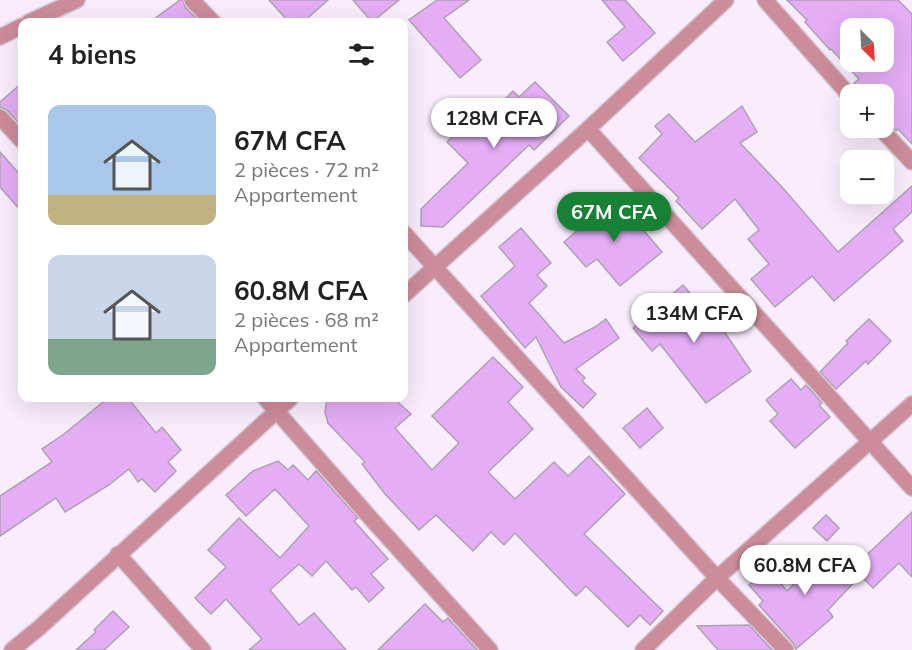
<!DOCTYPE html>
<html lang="fr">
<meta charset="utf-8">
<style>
:root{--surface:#fff;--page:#f6f6f6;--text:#222;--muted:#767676;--accent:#178136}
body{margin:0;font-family:Mulish,sans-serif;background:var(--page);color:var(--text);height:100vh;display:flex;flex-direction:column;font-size:22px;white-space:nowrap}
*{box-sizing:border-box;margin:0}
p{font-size:20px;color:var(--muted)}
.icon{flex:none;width:33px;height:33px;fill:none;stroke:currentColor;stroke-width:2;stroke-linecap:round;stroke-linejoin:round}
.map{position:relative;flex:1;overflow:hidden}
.panel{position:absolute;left:18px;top:18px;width:390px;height:384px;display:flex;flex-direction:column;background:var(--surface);border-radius:12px;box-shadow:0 6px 24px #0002}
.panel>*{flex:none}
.needle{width:39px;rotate:156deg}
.fabs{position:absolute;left:840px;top:18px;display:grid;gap:12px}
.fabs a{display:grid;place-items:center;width:54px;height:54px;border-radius:12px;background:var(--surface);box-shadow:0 6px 24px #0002;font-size:30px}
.price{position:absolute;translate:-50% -51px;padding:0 14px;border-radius:21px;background:#fff;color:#222;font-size:20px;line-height:39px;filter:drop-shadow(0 2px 3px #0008)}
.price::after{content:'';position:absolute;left:50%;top:36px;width:18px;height:14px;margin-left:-9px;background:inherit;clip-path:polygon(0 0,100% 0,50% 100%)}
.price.active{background:var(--accent);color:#fff}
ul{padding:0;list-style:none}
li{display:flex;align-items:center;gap:18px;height:150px;padding:0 30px}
li span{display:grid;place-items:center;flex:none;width:168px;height:120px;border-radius:12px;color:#555}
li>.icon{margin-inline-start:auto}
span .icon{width:72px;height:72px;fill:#fffc;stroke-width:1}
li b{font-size:26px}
h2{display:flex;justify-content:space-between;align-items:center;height:72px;padding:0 30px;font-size:26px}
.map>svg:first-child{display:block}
.building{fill:#e4adf6;stroke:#ada2b1;stroke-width:1.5;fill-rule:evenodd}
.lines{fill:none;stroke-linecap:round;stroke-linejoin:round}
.minor-casing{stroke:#d2c7d6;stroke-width:18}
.minor{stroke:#cc8c99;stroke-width:15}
</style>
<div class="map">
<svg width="912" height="650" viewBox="0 0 912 650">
<rect width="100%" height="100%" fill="#f9ecfd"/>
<g class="building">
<path d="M180,0H183L185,7L200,22H150Z"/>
<path d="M269,0H328L303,22H289Z"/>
<path d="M353,0H399L372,22Z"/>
<path d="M437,0H469L444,18L481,60L460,78L409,20Z"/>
<path d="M602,0H625L655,33L623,61L607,42L625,27Z"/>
<path d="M787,0H898L912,14V144L898,129L896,131L884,119V94H865L854,83L859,79L831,49L830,50L805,22L807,20ZM850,28H884V62H850Z"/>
<path d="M535,82L569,116L534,150L529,145L443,227L421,226V209L468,163L447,142L463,126L471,134L513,91L519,97Z"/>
<path d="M22,83V118L18,122L7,110L0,107V102Z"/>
<path d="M742,106L757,132L740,143L782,187L838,252L912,186V212L893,229L903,241L834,301L812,276L775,307L751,279L769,264L748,239L759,230L735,199L702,229L676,201L679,198L639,158L662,134L655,126L669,114L695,142Z"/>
<path d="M0,152L22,177V212L0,187Z"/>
<path d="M615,197L662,252L620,286L597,259L586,267L564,242Z"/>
<path d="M521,228L551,263L537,275L547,286L529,303L564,343L595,327L606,319L619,338L576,369L585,378L582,381L596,394L583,408L561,387L536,337L525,348L481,296L515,266L499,247Z"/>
<path d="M683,285L713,320L715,318L751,371L706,403L660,344L652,351L633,328Z"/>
<path d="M869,319L891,341L868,364L866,361L836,389L820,372L848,343L846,341Z"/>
<path d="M493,357L523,387L508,402L533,429L488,472L515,499L554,462L568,476L589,456L625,494L584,534L663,611L650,625L640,615L628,627L586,586L576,596L515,533L504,545L491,532L473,551L436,515L419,530L385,494L362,464L365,462L328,423L325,412L327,398H393L411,414L395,428L432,470L459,443L432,416Z"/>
<path d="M791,379L801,390L806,385L822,403L819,405L830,417L795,448L770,421L778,414L766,400Z"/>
<path d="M108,398H128L156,433L162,427L181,450L168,462L176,471L155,492L142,479L138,482L129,469L109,485L65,512L56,498L0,536V496L52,462L42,449L64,434Z"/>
<path d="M647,408L663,428L640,448L623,428Z"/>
<path d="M278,461L288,470L293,465L308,480L316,471L358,518L354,521L388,559L371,574L384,588L369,602L356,587L352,590L326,561L312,576L299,564L270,590L299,625L314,613L346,650H249L262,639L226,599L211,614L195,598L226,567L208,550L239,518L280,558L309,526L275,489L246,516L226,495L253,471Z"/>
<path d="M912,512V577L899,563L873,588L853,568Z"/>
<path d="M826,515L839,528L827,541L813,528Z"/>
<path d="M830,547L860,576L828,610L833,617L796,649L793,643L759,605L763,601L749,585L768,568L787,591Z"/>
<path d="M425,604L443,622L448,618L477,650H378Z"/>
<path d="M113,611L129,627L104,650H76L96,632L94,630Z"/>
<path d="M749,625L772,650H718L697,626Z"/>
</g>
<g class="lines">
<defs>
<g id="minor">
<path d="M192,0L213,22"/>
<path d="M765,0L850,96"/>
<path d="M29,22L77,0"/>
<path d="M0,37L22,26"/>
<path d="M0,117L22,141"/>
<path d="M880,128L912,162"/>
<path d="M588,129L912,488"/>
<path d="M404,233L717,578L786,650"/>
<path d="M404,295L588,129L726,0"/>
<path d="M265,398L374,522L490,650"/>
<path d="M118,554L203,650"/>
<path d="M12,650L39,628L291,398"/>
<path d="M643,650L717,578L912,404"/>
</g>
</defs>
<use href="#minor" class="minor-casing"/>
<use href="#minor" class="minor"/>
</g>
</svg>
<div class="fabs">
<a><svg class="needle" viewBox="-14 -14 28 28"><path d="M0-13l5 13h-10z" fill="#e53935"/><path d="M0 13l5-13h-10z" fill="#767676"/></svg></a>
<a>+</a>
<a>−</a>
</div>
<b class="price" style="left:494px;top:149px">128M CFA</b>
<b class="price active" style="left:614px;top:243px">67M CFA</b>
<b class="price" style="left:694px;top:344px">134M CFA</b>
<b class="price" style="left:805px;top:596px">60.8M CFA</b>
<section class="panel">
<h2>4 biens<svg class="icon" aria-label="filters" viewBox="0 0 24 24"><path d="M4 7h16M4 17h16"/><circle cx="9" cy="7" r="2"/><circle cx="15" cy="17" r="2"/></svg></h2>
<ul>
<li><span style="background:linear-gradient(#a9c7e8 75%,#c2b280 0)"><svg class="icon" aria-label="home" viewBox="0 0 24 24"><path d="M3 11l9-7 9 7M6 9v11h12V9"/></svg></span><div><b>67M CFA</b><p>2 pièces · 72 m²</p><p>Appartement</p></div></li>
<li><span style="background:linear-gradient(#c9d6e8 70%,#7fa58c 0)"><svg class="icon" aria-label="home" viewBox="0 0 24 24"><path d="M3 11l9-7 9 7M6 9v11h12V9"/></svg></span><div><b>60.8M CFA</b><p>2 pièces · 68 m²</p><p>Appartement</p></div></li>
</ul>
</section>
</div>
